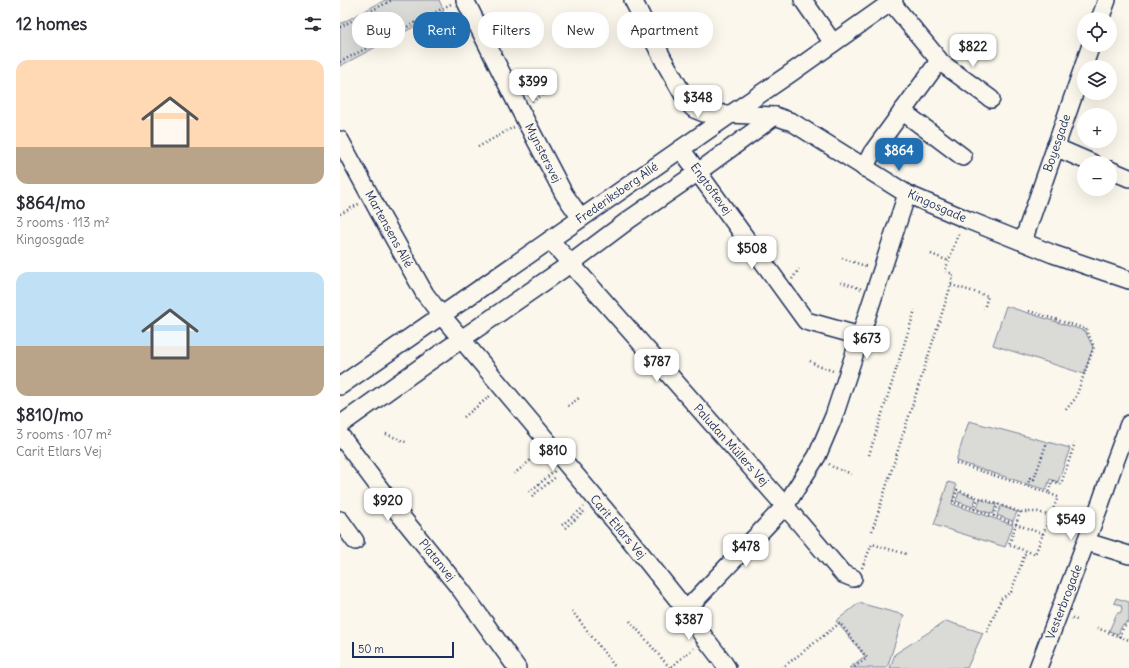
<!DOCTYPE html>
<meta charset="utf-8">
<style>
:root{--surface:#fff;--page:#f7f7f7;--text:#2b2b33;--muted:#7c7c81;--accent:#1f6fb2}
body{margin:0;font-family:Delius,sans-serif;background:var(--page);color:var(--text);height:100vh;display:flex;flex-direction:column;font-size:15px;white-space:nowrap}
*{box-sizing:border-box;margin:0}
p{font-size:13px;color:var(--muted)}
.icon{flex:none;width:22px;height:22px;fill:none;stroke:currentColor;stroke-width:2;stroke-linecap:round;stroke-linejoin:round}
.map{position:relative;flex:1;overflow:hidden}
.sheet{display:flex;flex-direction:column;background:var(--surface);width:340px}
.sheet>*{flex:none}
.guide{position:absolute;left:12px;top:12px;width:380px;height:36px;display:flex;gap:8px}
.tools{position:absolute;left:737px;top:12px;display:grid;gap:8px}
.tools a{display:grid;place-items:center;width:40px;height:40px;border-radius:50%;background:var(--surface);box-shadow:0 4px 16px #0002;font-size:20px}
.scale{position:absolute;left:12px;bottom:10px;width:102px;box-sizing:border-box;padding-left:4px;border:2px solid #1b2f5e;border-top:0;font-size:11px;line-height:14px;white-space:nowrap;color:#1b2f5e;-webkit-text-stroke:3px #fbf7ec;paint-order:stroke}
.price{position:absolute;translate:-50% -34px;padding:0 9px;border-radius:8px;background:#fff;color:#222;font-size:13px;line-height:26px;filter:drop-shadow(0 1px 2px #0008)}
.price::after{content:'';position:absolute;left:50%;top:24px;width:12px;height:9px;margin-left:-6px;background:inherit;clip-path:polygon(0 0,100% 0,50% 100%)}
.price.selected{background:var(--accent);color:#fff}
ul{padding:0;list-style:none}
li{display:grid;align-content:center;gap:8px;height:212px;padding:0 16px}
li span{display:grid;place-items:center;height:124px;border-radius:12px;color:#555}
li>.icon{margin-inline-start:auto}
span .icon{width:72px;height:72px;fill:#fffc;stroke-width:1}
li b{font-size:17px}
h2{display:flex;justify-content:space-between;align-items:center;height:48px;padding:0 16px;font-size:17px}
.pill{padding:0 14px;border-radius:16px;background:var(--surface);box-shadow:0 4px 16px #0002;font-size:14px;line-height:36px}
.pill.selected{background:var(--accent);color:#fff}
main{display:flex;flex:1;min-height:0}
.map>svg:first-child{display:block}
.green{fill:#dadad7;stroke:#7a849a}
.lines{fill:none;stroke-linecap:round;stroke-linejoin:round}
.minor-casing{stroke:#1b2f5e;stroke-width:20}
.path{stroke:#1b2f5e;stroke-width:2.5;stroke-dasharray:1 3;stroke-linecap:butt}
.minor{stroke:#fbf7ec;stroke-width:17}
.labels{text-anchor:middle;stroke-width:3;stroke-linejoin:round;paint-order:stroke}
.street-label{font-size:12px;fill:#1b2f5e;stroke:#fbf7ec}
</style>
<main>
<section class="sheet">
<h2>12 homes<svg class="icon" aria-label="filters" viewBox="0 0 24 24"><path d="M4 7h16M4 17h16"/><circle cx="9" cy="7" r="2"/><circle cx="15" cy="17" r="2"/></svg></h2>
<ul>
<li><span style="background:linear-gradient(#ffd9b3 70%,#b9a48a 0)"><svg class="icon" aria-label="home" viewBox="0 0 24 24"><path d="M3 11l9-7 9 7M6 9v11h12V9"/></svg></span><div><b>$864/mo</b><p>3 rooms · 113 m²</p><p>Kingosgade</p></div></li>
<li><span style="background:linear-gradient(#bfe0f5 60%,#b9a48a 0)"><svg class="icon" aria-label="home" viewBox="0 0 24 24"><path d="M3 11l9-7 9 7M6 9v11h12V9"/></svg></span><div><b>$810/mo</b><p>3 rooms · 107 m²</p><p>Carit Etlars Vej</p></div></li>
</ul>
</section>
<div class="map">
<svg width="789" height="668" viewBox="0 0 789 668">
<rect width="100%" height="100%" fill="#fbf7ec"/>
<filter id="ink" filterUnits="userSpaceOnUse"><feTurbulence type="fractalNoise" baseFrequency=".025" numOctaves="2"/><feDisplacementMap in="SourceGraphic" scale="8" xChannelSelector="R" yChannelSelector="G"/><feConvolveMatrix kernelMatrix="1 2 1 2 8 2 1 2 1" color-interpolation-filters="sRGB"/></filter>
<g filter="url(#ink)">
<g class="green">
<path d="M45,0H99L104,11L0,66V24Z"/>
<path d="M666,306L745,331L753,347L744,374L653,345Z"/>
<path d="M629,421L730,448L718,482L710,479L706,490L616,461Z"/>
<path d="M608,482L615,484L616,486L612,504L673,525L665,547L594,525Z"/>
<path d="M619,492L636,498L633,507L616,501Z"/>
<path d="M640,499L656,505L653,514L637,509Z"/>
<path d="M661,506L677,512L673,521L657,515Z"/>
<path d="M776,598L789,602V622L782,626L778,634L769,631L777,613H780L782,609L781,605L774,603Z"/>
<path d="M519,603L564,615L547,668H509L525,656L496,621Z"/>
<path d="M606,621L643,633L627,668H550L555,654Z"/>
</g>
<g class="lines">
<defs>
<g id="minor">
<path d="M125,0L179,108L224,194L241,218"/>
<path d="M293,0L324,61L348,103L354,109L364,113L435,116L452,122L567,194L628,220L713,254L789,280"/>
<path d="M463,0L493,43"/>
<path d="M551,2L599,60V61L651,99"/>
<path d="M760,19L767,0"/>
<path d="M562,111L623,157"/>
<path d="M0,140L39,212L85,294L102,316L287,536L346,610L361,633L381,659L387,668"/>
<path d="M715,147L752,163"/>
<path d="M341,149L466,321L520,336"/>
<path d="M524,168L532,153L599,61"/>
<path d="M770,170L789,178"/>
<path d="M210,240L445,506L503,574L513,578"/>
<path d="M683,241L751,45"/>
<path d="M0,386L391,114L448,75L554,0"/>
<path d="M0,425L84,365L230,264L290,219L358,172L435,116"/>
<path d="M0,435L56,510L121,590L177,668"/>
<path d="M0,520L15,541"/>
<path d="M747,542L789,555"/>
<path d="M346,610L445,506L477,456L494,416L567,194"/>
<path d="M698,668L761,502L773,467L789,424"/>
</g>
</defs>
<use href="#minor" class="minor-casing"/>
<g class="path">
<path d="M15,20L29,47"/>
<path d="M0,27L52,0"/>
<path d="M0,62L111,4"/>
<path d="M192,101L207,93"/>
<path d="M138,147L174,127"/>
<path d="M0,214L19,204"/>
<path d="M591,254L609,261"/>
<path d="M502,258L528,267"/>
<path d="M452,279L459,269"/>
<path d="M501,282L522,289"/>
<path d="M611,285L648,296L644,309"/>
<path d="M689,311L746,329L754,347L735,399L724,412"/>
<path d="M470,361L476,365L493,371"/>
<path d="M228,406L239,398"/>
<path d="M124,417L150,396"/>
<path d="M46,434L68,443"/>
<path d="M529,455L575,310"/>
<path d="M616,463L708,493"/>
<path d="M489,464L493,467L512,474"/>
<path d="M174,474L198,454"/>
<path d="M687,486L690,478L694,479L707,442"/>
<path d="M189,492L215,471"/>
<path d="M192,496L217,476"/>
<path d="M634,509L638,498"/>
<path d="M680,512L669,545L695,554L703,534C673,523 643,512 613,502L617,490L680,512H698L710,516"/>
<path d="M654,516L658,504"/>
<path d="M222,525L244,507"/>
<path d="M225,528L246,510"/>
<path d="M532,531L611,285L613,274L605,271L619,232"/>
<path d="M703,534L718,497L708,493L712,481L721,484L735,443"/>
<path d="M522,568L532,544L566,554"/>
<path d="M232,611L276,668"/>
<path d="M732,618L739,621"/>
<path d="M290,621L330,668L355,647"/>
<path d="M757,628L789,640"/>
<path d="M647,632L661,599L671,592L686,551"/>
<path d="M779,637L783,628L789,623"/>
<path d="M442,668L500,623L527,658L513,668"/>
</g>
<use href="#minor" class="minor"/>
</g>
</g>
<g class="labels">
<g class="street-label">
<text transform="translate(717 143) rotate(-71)" y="4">Boyesgade</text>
<text transform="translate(203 153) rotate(63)" y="4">Mynstersvej</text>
<text transform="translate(371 189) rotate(54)" y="4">Engtoftevej</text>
<text transform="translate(277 193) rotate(-35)" y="4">Frederiksberg Allé</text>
<text transform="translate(597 206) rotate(24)" y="4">Kingosgade</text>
<text transform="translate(49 229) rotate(61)" y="4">Martensens Allé</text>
<text transform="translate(391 445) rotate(48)" y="4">Paludan Müllers Vej</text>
<text transform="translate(278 527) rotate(50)" y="4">Carit Etlars Vej</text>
<text transform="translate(97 560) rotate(51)" y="4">Platanvej</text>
<text transform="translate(724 602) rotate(-69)" y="4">Vesterbrogade</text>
</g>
</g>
</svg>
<div class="tools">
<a><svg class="icon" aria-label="locate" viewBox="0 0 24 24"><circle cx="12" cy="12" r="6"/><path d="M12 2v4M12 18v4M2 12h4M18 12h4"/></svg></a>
<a><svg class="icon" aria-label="layers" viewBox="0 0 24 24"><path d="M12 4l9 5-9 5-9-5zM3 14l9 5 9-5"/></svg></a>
<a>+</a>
<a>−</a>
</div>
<div class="scale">50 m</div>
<b class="price" style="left:633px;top:68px">$822</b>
<b class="price" style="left:193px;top:103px">$399</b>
<b class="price" style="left:358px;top:119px">$348</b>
<b class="price selected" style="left:559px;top:172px">$864</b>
<b class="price" style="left:412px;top:270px">$508</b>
<b class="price" style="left:527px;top:360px">$673</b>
<b class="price" style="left:317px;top:383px">$787</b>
<b class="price" style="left:213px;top:472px">$810</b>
<b class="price" style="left:48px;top:522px">$920</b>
<b class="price" style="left:731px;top:541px">$549</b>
<b class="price" style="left:406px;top:568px">$478</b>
<b class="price" style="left:349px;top:641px">$387</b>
<div class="guide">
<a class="pill">Buy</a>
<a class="pill selected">Rent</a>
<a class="pill">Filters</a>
<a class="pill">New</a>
<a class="pill">Apartment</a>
</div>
</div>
</main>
